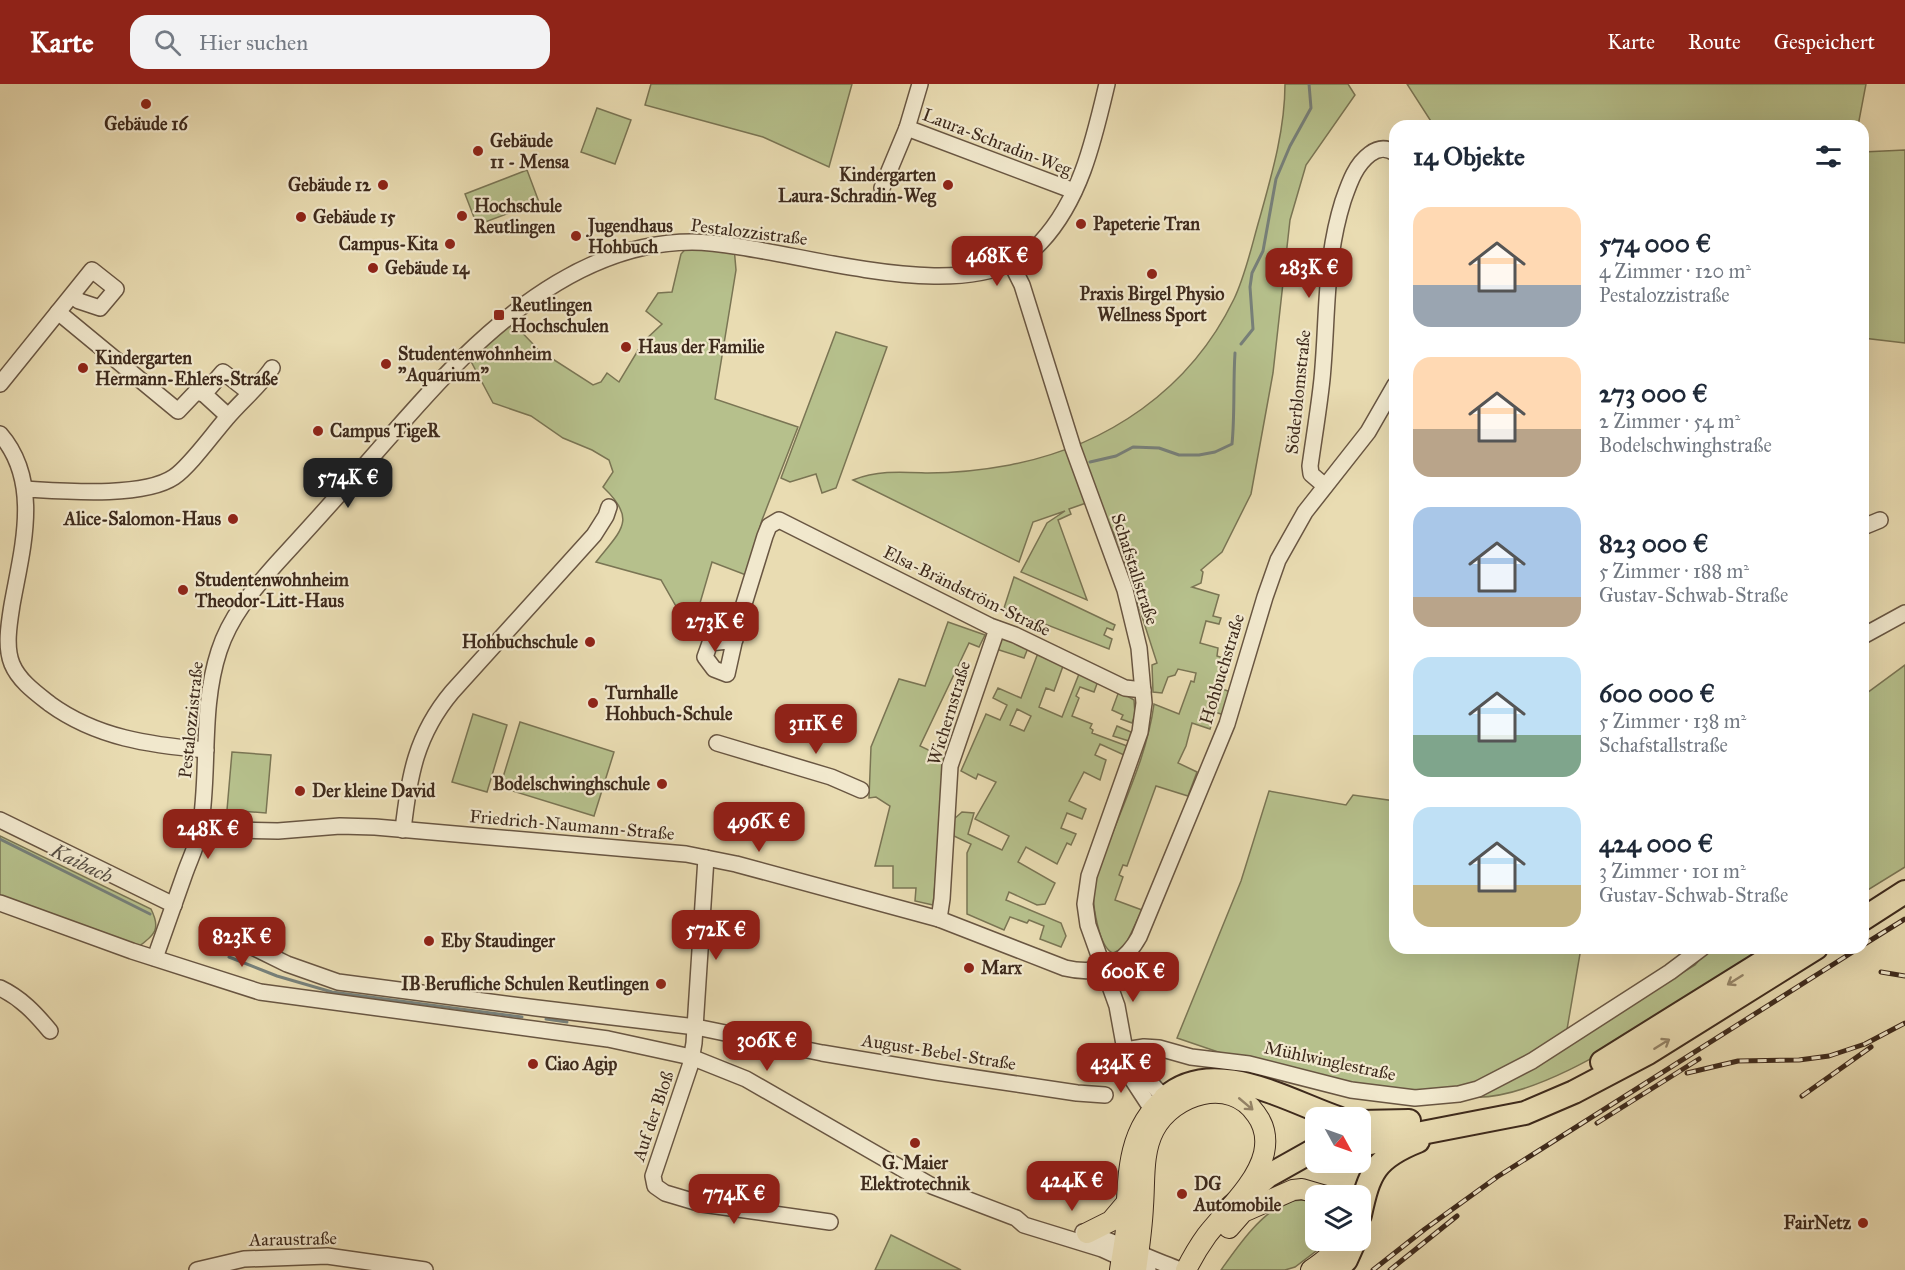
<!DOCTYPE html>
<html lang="de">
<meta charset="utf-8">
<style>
:root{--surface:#fff;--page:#f2f2f3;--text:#1f2937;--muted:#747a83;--accent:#8f2418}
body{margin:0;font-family:"IM FELL Great Primer",serif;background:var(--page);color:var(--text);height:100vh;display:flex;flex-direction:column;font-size:22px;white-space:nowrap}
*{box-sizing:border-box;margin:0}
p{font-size:20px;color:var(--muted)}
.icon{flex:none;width:33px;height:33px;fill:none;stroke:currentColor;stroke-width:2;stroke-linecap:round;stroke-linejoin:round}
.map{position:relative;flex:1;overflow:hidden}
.details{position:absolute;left:1389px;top:36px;width:480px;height:834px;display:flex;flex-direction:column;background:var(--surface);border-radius:18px;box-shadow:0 6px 24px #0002}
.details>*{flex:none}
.needle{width:39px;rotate:130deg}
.tools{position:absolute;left:1305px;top:1023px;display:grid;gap:12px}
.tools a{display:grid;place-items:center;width:66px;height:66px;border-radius:12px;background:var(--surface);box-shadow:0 6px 24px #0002;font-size:30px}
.price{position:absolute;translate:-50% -51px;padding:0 14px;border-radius:12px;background:var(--accent);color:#fff;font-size:20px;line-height:39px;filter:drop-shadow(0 2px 3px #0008)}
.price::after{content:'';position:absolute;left:50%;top:36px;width:18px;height:14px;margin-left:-9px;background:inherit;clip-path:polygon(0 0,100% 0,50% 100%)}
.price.selected{background:#222;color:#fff}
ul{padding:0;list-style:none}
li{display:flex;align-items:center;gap:18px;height:150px;padding:0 24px}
li span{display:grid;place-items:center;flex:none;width:168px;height:120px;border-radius:18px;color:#555}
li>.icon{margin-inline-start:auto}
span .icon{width:72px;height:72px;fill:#fffc;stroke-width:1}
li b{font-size:26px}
h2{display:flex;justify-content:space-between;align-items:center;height:72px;padding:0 24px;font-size:26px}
header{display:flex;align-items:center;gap:36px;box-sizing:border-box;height:84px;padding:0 30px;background:var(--accent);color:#fff}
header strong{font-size:28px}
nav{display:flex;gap:33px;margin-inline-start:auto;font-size:21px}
.search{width:420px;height:54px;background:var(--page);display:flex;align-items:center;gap:15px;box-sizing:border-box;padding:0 21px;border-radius:18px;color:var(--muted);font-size:22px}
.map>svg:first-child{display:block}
.green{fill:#b6c08c;stroke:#7a7554;stroke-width:1.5;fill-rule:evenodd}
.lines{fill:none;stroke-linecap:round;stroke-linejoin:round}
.stream{stroke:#77807a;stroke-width:3}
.minor-casing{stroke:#695642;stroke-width:18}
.major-casing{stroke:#3e2a1c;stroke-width:22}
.highway-casing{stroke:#3e2a1c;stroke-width:26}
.minor{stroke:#f1e8cd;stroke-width:15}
.major{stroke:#e9dcb2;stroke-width:20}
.highway{stroke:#e9dcb2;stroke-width:22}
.rail-casing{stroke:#3e2a1c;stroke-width:5}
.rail{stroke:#f1e8cd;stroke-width:3;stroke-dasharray:9;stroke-linecap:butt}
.oneway{stroke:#948367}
.poi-dot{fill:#8f2418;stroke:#f1e8cd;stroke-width:2}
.labels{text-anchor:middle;stroke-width:4.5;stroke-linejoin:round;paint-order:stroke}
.poi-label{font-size:18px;font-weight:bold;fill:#3e2a1c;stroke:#f1e8cd;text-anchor:start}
.street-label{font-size:18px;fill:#3e2a1c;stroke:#f1e8cd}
.water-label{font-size:20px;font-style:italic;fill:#564e43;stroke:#f1e8cd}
</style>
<header>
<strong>Karte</strong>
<div class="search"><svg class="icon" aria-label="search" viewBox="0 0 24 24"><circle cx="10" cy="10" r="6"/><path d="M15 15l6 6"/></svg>Hier suchen</div>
<nav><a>Karte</a><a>Route</a><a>Gespeichert</a></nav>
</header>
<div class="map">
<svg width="1905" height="1186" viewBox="0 0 1905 1186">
<rect width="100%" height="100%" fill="#e9dcb2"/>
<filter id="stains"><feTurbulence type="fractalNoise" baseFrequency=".00333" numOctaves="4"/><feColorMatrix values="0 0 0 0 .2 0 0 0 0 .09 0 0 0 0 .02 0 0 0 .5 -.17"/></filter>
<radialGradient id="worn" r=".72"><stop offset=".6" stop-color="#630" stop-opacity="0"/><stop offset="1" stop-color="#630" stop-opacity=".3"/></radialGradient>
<g class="green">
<path d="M651,0H852L829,83L763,53L645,21Z"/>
<path d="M1285,0H1348L1355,11L1306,81L1290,136L1273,289L1251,410L1222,468L1201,486L1203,488L1201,499L1192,503L1219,511L1213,532L1221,534L1219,540L1206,537L1200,559L1218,564L1217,572L1226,575L1222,590L1226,592L1222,605L1231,608L1224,631L1215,628L1210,645L1192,639L1186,662L1178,679L1197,688L1188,712L1156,702L1127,782L1123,781L1119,791L1123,793L1115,816L1142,826L1124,864L1113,869C1099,864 1092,820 1094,806C1096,787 1105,770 1111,753C1128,709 1148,666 1154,620L1179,630L1191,597L1194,598L1196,589L1178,585L1175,591L1168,593L1162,609L1153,608L1152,581L1157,579L1118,458L1075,369L1089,418L1069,425L1071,430L1058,436L1087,516L1021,488L1047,439L1065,427L1033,438L1019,478L853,396C878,386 902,388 928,389C956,389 983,386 1010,381C1107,362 1190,306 1234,215C1246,190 1252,160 1260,133C1272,90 1285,45 1285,0Z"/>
<path d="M1407,0H1866L1858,42H1434Z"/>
<path d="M597,24L631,36L615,80L581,68Z"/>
<path d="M1905,66V259L1863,254V68Z"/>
<path d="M527,86L539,118L477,141L465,110Z"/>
<path d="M692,158L734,163L736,186L715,315L798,343L762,436L746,491L712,478L693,543L689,545L661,496L596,478C621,446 638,436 603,403L613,388L609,376L592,366L563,354L531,332L493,319L467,270L507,233L534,261V263L593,301L601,298L607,289L619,298L643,258L662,240L646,227L658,209L672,208L681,170Z"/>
<path d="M836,248L887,263L836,404L822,409L816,390L790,398L781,394Z"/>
<path d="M1014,493L1115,541L1113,546L1107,544L1104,551L1112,555L1109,565L1004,524Z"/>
<path d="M948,538L985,551L979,563L969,559L920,662L947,675L933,821L915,817L916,804H893V782H875L890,722L876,713L869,714L871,663L899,595L925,602Z"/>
<path d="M1004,553L1028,564L1024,574L996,565L1001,554Z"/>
<path d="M1038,569L1063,582L1054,607L1046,604L1039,623L1062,633L1079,590L1098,597L1094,608L1080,603L1076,612L1079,614L1072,632L1092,640L1090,644L1093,646L1092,649L1127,662L1124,671L1100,660L1095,671L1106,676L1100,696L1084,688L1069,717L1086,725L1082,735L1067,729L1061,744L1076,750L1071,761L1067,759L1057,780L1026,763L1018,778L1055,799L1045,820L1037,821L1009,808L1006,816L1061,839L1066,852L1061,863L1040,855L1044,842L1029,836L1027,839L1010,833L1004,846L967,830V769L971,760L954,752V735L962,728L974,729L968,750L1002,766L1009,752L975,735L996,698L978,690L976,695L961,687L986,630L1000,636L1007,621L993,614L998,604L1021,614ZM1017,625L1031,632L1024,647L1010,641Z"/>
<path d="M1905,581V783L1863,809V612Z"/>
<path d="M1119,607L1134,616L1135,631L1132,639L1121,635L1123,631L1112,626Z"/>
<path d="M473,630L507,641L487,708L452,698Z"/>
<path d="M520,638L614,668L594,732L500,703Z"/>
<path d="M1117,642L1131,648L1129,657L1113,652Z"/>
<path d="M232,668L271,671L266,729L227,726Z"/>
<path d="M1269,707L1346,721L1353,711L1395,717V864H1581L1565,957L1498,994L1413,1013L1230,972L1177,954L1241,797Z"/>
<path d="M0,752L151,825C161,845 155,851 138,863L0,813Z"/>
<path d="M1710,864H1776C1742,885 1707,906 1673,926C1623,957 1531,1017 1472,1013L1622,926L1695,881Z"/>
<path d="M1311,1116L1315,1119L1316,1156L1329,1157L1328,1158L1295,1183L1285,1186H1221C1238,1162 1259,1131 1287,1118C1293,1115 1303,1117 1311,1116Z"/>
<path d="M891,1151L961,1186H875Z"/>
</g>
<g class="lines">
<g class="stream">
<path d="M1241,260L1253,245L1250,203L1252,189L1263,167L1276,95L1290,62L1311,24L1309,0"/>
<path d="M1090,378L1116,372L1133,363L1159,364L1179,371H1199L1215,368L1232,360C1235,330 1233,300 1235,269"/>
<path d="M0,755L150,830"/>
<path d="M229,873L277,892L332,908L522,933"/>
<path d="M546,935L567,938"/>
</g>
<defs>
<g id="minor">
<path d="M907,44L1074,107"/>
<path d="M882,104L907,44L920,0"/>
<path d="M1011,179L1022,201L1073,364L1125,506L1139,564L1144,619L1140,648L1089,792L1085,820L1088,841L1117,922L1125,966L1130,979V992L1149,1021L1161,1032"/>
<path d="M58,228L178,327L196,308L204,310"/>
<path d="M0,300L92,186L116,205L100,224L79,217L72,211"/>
<path d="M228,332L204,310L223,288L250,309"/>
<path d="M0,350C42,398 22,465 12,521C9,540 5,563 12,580C19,597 36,609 50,620C97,654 150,661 206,666"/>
<path d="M1325,402L1311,390L1310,382C1314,353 1319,324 1322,295C1328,233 1324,178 1343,117C1349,100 1355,81 1370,70C1378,64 1386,63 1395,69"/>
<path d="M25,405C62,407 143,414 174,393C190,382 212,351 226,335C241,317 259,303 272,284"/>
<path d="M1863,443L1880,436"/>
<path d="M1863,552L1905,529"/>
<path d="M735,556L710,559L705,573L714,585L727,590L739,536L765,452L769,442L779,436L990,542L1015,551L1125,604L1143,606"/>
<path d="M717,659L831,693L861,706"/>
<path d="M0,736L174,821"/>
<path d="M200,745L278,747L340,742L375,743L686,770L736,780L939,835L1065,884C1098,892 1123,882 1139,853L1227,640L1265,513L1278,476L1305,428L1368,348L1395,301"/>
<path d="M403,746C409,692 416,651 452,608L594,451L606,432L609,423"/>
<path d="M706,774L694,959L690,982L653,1092L655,1102L665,1109L702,1120L830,1138"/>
<path d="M0,819L132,867L260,908L608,955L691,973L746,995L932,1102L1016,1134L1024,1141L1102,1165L1148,1186"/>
<path d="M939,835L942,815L950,682L997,545"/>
<path d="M218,846L287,880L338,898L537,924L696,943L822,969L936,988L1077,1009L1105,1011"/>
<path d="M155,874C165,845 175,817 185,789C190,775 197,761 200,746C210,687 200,625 219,567C230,533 252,507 276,480C298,456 320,432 342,407C408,334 470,251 557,199C597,175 644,158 692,158C784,159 971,234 1041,158C1081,115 1094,55 1107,0"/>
<path d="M0,904C21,914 35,929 50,947"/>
<path d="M1125,966L1144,963L1159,964L1191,973L1249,980L1351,1006L1415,1014L1459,1010L1478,1005L1532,977L1670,888L1702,864"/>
<path d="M1130,979L1137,984L1170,1020"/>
<path d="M1083,1148C1117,1158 1147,1174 1181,1186"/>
<path d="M197,1186L244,1175L327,1172L425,1186"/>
</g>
<g id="major">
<path d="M1229,1144L1243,1128L1293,1106L1302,1105L1326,1112"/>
<path d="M1087,1149L1111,1137L1127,1118"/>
<path d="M1120,1186C1122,1172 1125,1158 1126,1144C1128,1098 1125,1046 1165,1014"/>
<path d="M1136,1186C1139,1165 1142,1144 1143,1122C1145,1097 1142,1069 1154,1046C1173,1010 1230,992 1256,1030C1265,1042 1267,1055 1264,1069C1257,1099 1226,1127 1207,1151C1199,1162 1192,1174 1186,1186"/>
<path d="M1311,1186C1323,1178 1334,1170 1340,1156"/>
</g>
<g id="highway">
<path d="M1863,835L1905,808"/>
<path d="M1602,978L1785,864"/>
<path d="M1165,1014C1213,971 1288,1017 1338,1034"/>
<path d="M1360,1038L1409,1037"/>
<path d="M1360,1061L1525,1029L1574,1008L1648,969L1816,864"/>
<path d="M1232,1123L1268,1092L1316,1065"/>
<path d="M1360,1131C1369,1089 1375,1074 1418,1057"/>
<path d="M1336,1186L1346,1176L1355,1156"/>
</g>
</defs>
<use href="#minor" class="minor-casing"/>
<use href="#major" class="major-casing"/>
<use href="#highway" class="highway-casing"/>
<use href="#minor" class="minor"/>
<use href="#major" class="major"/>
<use href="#highway" class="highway"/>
<defs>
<g id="rail">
<path d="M1863,861L1905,835"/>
<path d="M1881,888L1905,892"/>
<path d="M1687,989L1738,977L1799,976L1829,972L1865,960L1905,939"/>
<path d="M1802,1012L1871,963"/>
<path d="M1597,1039L1699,975"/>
<path d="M1373,1186L1425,1145L1497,1093L1859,864"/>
<path d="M1390,1186L1457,1132"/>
</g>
</defs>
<use href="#rail" class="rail-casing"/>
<use href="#rail" class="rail"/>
</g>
<defs><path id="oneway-shaft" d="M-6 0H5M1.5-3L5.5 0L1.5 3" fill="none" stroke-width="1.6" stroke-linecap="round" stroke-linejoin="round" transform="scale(1.5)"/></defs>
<g class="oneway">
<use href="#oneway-shaft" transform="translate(1735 896) rotate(148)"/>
<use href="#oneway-shaft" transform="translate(1662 960) rotate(-32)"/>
<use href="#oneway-shaft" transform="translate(1246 1020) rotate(40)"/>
</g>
<g class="poi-dot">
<circle cx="146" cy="20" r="6"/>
<circle cx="478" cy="67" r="6"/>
<circle cx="383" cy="101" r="6"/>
<circle cx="948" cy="101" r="6"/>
<circle cx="462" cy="132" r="6"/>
<circle cx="301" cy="133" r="6"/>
<circle cx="1081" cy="140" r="6"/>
<circle cx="576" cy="152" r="6"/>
<circle cx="450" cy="160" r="6"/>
<circle cx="373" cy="184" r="6"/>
<circle cx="1152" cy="190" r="6"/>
<rect x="493" y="225" width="12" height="12" rx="3"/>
<circle cx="626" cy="263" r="6"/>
<circle cx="386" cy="280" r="6"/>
<circle cx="83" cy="284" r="6"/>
<circle cx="318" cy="347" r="6"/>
<circle cx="233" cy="435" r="6"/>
<circle cx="183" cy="506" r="6"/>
<circle cx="590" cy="558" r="6"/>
<circle cx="593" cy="619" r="6"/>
<circle cx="662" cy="700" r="6"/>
<circle cx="300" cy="707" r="6"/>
<circle cx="429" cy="857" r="6"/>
<circle cx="969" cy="884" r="6"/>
<circle cx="661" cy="900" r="6"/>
<circle cx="533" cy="980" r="6"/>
<circle cx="915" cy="1059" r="6"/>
<circle cx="1182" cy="1110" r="6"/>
<circle cx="1863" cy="1139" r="6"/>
</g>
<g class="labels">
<g class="poi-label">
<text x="146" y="46" text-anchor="middle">Gebäude 16</text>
<text x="490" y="63">Gebäude<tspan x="490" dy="21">11 - Mensa</tspan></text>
<text x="936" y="97" text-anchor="end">Kindergarten<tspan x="936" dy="21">Laura-Schradin-Weg</tspan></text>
<text x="371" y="107" text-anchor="end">Gebäude 12</text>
<text x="474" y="128">Hochschule<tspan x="474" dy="21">Reutlingen</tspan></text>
<text x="313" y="139">Gebäude 15</text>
<text x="1093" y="146">Papeterie Tran</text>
<text x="588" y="148">Jugendhaus<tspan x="588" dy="21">Hohbuch</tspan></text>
<text x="438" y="166" text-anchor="end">Campus-Kita</text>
<text x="385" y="190">Gebäude 14</text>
<text x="1152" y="216" text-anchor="middle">Praxis Birgel Physio<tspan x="1152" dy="21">Wellness Sport</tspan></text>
<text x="511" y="227">Reutlingen<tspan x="511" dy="21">Hochschulen</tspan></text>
<text x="638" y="269">Haus der Familie</text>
<text x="398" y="276">Studentenwohnheim<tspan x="398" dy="21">"Aquarium"</tspan></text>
<text x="95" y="280">Kindergarten<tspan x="95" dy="21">Hermann-Ehlers-Straße</tspan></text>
<text x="330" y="353">Campus TigeR</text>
<text x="221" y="441" text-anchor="end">Alice-Salomon-Haus</text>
<text x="195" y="502">Studentenwohnheim<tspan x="195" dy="21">Theodor-Litt-Haus</tspan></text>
<text x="578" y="564" text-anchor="end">Hohbuchschule</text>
<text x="605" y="615">Turnhalle<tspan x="605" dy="21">Hohbuch-Schule</tspan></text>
<text x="650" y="706" text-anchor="end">Bodelschwinghschule</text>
<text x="312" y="713">Der kleine David</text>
<text x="441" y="863">Eby Staudinger</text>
<text x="981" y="890">Marx</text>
<text x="649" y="906" text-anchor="end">IB Berufliche Schulen Reutlingen</text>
<text x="545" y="986">Ciao Agip</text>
<text x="915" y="1085" text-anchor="middle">G. Maier<tspan x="915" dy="21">Elektrotechnik</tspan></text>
<text x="1194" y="1106">DG<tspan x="1194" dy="21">Automobile</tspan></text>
<text x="1851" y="1145" text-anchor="end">FairNetz</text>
</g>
<g class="street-label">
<text transform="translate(997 58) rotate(21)" y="6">Laura-Schradin-Weg</text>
<text transform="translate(749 148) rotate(7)" y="6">Pestalozzistraße</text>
<text transform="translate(1298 308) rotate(-84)" y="6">Söderblomstraße</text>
<text transform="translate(1135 485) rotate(72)" y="6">Schafstallstraße</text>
<text transform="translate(967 507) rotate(26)" y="6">Elsa-Brändström-Straße</text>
<text transform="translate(1222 585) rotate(-73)" y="6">Hohbuchstraße</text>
<text transform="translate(949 629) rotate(-73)" y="6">Wichernstraße</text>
<text transform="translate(191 636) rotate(-84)" y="6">Pestalozzistraße</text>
<text transform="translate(572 741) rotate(5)" y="6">Friedrich-Naumann-Straße</text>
<text transform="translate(939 968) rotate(9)" y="6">August-Bebel-Straße</text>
<text transform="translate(1330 977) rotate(12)" y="6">Mühlwinglestraße</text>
<text transform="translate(653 1032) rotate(-71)" y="6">Auf der Bloß</text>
<text transform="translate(293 1155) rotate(-1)" y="6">Aaraustraße</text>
</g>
<g class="water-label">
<text transform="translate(82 779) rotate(26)" y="7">Kaibach</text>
</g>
</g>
<rect width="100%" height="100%" filter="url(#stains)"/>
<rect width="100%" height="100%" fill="url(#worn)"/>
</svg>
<div class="tools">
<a><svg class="needle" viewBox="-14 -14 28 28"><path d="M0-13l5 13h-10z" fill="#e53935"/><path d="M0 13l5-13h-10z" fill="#747a83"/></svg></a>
<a><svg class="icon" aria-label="layers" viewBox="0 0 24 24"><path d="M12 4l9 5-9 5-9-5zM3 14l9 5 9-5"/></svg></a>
</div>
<b class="price" style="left:997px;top:203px">468K €</b>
<b class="price" style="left:1309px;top:215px">283K €</b>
<b class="price selected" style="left:348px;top:425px">574K €</b>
<b class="price" style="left:715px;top:569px">273K €</b>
<b class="price" style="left:816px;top:671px">311K €</b>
<b class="price" style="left:759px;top:769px">496K €</b>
<b class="price" style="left:208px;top:776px">248K €</b>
<b class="price" style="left:716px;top:877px">572K €</b>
<b class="price" style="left:242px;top:884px">823K €</b>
<b class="price" style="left:1133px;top:919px">600K €</b>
<b class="price" style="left:767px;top:988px">306K €</b>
<b class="price" style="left:1121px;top:1010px">434K €</b>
<b class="price" style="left:1072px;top:1128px">424K €</b>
<b class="price" style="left:734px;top:1141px">774K €</b>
<section class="details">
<h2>14 Objekte<svg class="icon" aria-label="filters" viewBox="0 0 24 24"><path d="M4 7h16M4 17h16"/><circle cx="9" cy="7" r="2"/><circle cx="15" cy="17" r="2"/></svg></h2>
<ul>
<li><span style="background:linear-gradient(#ffd9b3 65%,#9aa5b1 0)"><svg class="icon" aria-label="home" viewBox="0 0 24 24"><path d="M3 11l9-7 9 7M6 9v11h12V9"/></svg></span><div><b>574 000 €</b><p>4 Zimmer · 120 m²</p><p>Pestalozzistraße</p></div></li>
<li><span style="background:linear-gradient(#ffd9b3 60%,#b9a48a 0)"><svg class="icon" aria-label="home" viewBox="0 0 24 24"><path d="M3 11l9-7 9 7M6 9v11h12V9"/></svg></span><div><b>273 000 €</b><p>2 Zimmer · 54 m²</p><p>Bodelschwinghstraße</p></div></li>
<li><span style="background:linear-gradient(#a9c7e8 75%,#b9a48a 0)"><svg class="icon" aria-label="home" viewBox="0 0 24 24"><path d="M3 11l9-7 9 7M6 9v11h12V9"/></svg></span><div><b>823 000 €</b><p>5 Zimmer · 188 m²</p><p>Gustav-Schwab-Straße</p></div></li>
<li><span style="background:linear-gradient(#bfe0f5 65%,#7fa58c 0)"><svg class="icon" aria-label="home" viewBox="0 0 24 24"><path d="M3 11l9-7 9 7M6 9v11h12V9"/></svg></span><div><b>600 000 €</b><p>5 Zimmer · 138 m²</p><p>Schafstallstraße</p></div></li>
<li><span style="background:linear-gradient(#bfe0f5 65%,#c2b280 0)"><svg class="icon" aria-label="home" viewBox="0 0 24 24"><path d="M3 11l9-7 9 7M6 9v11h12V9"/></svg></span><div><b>424 000 €</b><p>3 Zimmer · 101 m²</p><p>Gustav-Schwab-Straße</p></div></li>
</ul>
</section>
</div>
